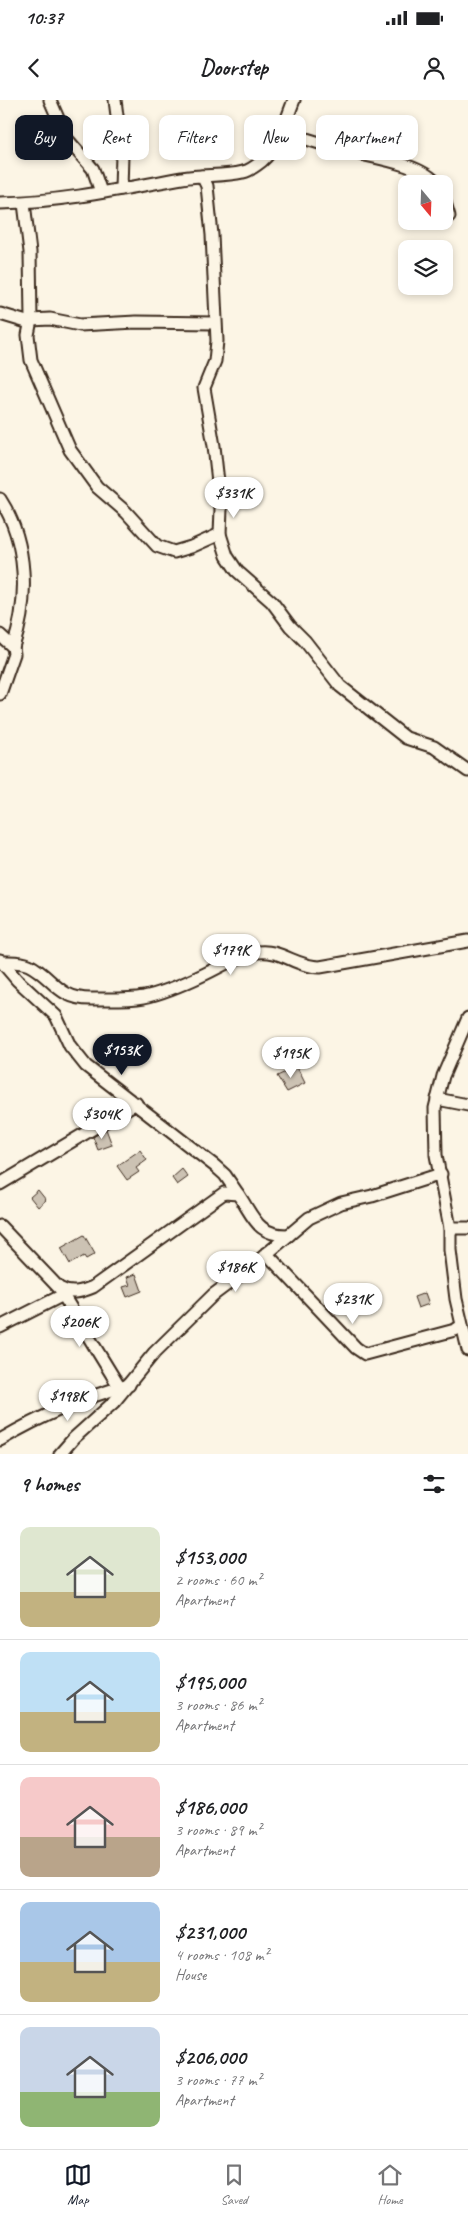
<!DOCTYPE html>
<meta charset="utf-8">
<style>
:root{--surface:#fff;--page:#f2f2f2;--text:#202124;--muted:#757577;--line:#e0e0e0;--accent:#111827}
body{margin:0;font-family:Caveat,sans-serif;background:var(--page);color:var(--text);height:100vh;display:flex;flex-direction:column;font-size:19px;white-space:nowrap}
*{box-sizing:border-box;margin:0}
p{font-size:16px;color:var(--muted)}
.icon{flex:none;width:28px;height:28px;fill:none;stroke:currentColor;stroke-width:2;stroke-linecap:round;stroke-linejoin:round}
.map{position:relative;height:1354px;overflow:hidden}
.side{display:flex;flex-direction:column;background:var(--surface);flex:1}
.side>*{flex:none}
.guide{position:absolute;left:15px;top:15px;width:439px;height:45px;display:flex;gap:10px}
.needle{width:32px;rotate:161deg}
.controls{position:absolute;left:398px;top:75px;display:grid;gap:10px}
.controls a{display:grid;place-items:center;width:55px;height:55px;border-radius:10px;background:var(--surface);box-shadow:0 2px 8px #0003;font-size:25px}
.price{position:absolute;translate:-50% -42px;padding:0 11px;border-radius:18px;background:#fff;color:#222;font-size:16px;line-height:32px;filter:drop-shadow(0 1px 2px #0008)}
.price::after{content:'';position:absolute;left:50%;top:30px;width:15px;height:11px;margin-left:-8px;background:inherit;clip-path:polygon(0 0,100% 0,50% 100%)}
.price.current{background:var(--accent);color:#fff}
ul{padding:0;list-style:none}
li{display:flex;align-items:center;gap:15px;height:125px;padding:0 20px}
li+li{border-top:1px solid var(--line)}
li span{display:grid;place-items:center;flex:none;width:140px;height:100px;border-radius:10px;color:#555}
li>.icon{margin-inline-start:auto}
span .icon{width:60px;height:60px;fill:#fffc;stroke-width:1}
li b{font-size:21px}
h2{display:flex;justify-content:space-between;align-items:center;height:60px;padding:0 20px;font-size:21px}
.chip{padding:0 18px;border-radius:10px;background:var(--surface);box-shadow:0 2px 8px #0003;font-size:18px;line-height:45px}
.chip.current{background:var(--accent);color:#fff}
.status{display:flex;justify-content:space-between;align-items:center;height:35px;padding:0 25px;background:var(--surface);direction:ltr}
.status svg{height:14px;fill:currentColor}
header{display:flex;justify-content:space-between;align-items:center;height:65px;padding:0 20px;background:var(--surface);font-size:22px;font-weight:700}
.dock{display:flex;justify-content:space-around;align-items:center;height:70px;border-top:1px solid var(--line);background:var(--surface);font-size:14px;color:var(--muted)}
.dock a{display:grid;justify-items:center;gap:2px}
.dock .current{color:var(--accent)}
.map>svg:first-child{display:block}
.building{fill:#ccc2b3;stroke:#3b2a1e}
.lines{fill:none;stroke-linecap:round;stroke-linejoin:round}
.minor-casing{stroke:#3b2a1e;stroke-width:15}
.minor{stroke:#fcf5e5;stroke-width:11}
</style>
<div class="status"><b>10:37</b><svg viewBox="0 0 49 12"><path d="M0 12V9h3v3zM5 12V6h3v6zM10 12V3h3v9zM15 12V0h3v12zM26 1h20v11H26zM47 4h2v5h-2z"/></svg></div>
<header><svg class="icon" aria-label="back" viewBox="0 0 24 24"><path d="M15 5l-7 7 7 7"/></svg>Doorstep<svg class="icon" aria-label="person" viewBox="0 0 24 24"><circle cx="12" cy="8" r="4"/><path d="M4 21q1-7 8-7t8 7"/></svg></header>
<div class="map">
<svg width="468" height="1354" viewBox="0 0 468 1354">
<rect width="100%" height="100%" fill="#fcf5e5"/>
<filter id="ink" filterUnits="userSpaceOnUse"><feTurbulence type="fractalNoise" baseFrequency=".02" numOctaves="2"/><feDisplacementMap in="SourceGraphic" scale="10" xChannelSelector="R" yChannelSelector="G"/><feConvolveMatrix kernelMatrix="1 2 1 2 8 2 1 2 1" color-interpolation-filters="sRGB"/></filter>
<g filter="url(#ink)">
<g class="building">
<path d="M297,967L305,983L287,992L277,976Z"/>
<path d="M106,1029L112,1045L98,1050L93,1037Z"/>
<path d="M140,1050L147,1060L136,1068L139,1072L127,1080L117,1066Z"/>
<path d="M182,1069L188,1077L177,1085L172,1078Z"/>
<path d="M38,1090L46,1100L38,1107L30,1097Z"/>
<path d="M84,1135L95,1154L86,1159L84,1156L70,1164L61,1148Z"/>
<path d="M136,1174L142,1191L127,1197L123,1187L130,1185L127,1177Z"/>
<path d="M425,1193L429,1204L418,1208L414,1197Z"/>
</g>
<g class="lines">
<defs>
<g id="minor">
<path d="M50,0L67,39L93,69L101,92"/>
<path d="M115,0L122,55L121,89"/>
<path d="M282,32C303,37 323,45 344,50C369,57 421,63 437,84"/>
<path d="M202,76L207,86L212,135L217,241L215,261L204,288L214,346L221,409L220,434L227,456L237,471L272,502L290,526L305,541L340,586L406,638L434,647L468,671"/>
<path d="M444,99L449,116"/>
<path d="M0,103C61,102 122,89 182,78C202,74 223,77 243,72C249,71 257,65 262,61C279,46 286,20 294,0"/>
<path d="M24,103L30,152L31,220L28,235L31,260L70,350L97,387L126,412L157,446L174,452L191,447L220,434"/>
<path d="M0,214L30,223"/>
<path d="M31,220L50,219L80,225L136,222L215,223"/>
<path d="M0,399C28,442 29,500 13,547"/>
<path d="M0,535L13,547L14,554L0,594"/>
<path d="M0,860L17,880L56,916L70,946L86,966L215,1066L225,1075L238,1094"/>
<path d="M2,862C10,862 21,861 29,865C53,877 57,899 91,899C108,899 127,900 144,897C164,893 186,883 205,874C222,866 238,855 258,852C281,849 296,867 320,867L468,841"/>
<path d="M468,918L443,976L435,1008L436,1055L450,1128V1150L456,1199L468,1250"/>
<path d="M437,999L468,1005"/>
<path d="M0,1084L136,1003"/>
<path d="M0,1126L59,1188C71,1195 81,1192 93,1187L224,1093L238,1094C254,1117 257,1136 289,1135"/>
<path d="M450,1128H468"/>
<path d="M266,1153L356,1248L365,1254L455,1230L461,1226"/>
<path d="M63,1195L120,1288"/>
<path d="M0,1227L67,1193"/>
<path d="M0,1340C39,1317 85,1297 129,1285"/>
<path d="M60,1354L74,1338L114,1302L154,1253L213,1195L257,1162L309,1118L341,1103L372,1096L441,1074"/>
</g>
</defs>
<use href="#minor" class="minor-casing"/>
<use href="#minor" class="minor"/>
</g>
</g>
</svg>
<div class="controls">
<a><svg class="needle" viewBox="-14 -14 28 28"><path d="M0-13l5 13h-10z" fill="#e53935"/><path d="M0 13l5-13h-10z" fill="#757577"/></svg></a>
<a><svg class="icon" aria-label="layers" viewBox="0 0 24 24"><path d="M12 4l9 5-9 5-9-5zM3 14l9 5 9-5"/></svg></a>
</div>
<b class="price" style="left:234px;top:419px">$331K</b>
<b class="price" style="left:231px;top:876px">$179K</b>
<b class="price current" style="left:122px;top:976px">$153K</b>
<b class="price" style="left:291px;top:979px">$195K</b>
<b class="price" style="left:102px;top:1040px">$304K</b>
<b class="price" style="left:236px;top:1193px">$186K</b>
<b class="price" style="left:353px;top:1225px">$231K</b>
<b class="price" style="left:80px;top:1248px">$206K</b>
<b class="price" style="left:68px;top:1322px">$198K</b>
<div class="guide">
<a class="chip current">Buy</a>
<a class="chip">Rent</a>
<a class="chip">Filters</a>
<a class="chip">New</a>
<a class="chip">Apartment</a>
</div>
</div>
<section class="side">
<h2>9 homes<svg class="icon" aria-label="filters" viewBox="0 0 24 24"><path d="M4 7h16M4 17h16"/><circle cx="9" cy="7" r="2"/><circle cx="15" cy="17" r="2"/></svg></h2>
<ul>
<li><span style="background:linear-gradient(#dfe7d0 65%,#c2b280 0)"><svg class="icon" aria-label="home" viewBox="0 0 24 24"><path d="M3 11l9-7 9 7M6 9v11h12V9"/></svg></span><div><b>$153,000</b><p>2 rooms · 60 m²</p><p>Apartment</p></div></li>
<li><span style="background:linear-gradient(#bfe0f5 60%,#c2b280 0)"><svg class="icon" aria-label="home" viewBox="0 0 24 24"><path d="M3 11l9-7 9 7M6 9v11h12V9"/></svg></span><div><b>$195,000</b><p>3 rooms · 86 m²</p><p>Apartment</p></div></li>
<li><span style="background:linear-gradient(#f6c9c9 60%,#b9a48a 0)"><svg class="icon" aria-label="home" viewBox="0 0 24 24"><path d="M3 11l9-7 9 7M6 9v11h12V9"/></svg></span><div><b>$186,000</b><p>3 rooms · 89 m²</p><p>Apartment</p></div></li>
<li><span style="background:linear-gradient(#a9c7e8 60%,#c2b280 0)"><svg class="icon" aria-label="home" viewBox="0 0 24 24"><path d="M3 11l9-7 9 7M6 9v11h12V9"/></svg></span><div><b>$231,000</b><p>4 rooms · 108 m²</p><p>House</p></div></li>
<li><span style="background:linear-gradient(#c9d6e8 65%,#8fb573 0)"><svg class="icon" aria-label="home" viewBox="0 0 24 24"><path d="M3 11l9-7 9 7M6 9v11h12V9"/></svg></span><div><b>$206,000</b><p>3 rooms · 77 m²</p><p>Apartment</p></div></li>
</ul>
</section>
<nav class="dock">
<a class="current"><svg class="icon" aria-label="map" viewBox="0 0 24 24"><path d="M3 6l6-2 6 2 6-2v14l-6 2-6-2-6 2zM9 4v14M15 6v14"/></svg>Map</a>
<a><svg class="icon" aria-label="saved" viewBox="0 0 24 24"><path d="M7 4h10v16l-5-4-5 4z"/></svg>Saved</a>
<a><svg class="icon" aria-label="home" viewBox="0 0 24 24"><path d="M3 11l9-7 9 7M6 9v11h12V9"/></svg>Home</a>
</nav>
